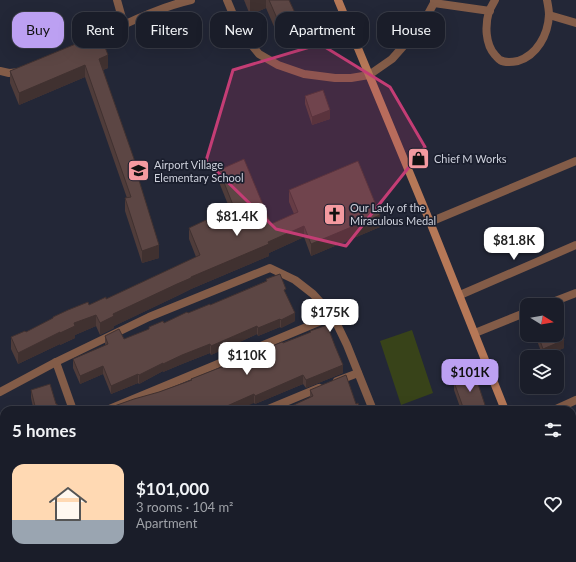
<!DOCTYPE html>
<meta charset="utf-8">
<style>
:root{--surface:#1a1d29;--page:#232631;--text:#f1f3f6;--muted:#9fa2a8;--line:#383b46;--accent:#bca0f2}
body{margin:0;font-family:Lato,sans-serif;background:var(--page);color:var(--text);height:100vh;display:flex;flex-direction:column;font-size:15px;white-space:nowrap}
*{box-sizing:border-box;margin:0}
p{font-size:13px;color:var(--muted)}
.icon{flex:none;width:22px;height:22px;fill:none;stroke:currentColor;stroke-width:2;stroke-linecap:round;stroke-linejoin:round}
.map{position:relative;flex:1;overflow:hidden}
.drawer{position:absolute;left:0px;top:406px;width:576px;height:156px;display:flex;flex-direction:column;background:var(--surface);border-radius:12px 12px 0 0;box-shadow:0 4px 16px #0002,0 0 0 1px var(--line)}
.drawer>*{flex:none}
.top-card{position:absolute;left:12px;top:12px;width:552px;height:36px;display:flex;gap:8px}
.needle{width:26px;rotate:101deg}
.buttons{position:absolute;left:520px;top:298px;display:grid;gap:8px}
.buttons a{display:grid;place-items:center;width:44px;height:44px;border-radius:8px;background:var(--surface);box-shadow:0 4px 16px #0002,0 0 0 1px var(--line);font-size:20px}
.price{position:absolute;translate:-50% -34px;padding:0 9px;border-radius:8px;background:#fff;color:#222;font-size:13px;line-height:26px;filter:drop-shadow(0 1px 2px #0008)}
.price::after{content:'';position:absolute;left:50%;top:24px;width:12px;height:9px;margin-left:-6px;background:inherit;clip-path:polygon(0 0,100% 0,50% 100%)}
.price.current{background:var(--accent);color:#111}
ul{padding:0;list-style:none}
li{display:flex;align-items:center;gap:12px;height:100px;padding:0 12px}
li+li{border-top:1px solid var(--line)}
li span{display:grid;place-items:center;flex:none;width:112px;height:80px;border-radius:12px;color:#555}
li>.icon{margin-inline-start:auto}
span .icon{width:48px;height:48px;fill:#fffc;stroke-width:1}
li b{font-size:17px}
h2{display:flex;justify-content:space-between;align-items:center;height:48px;padding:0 12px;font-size:17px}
.pill{padding:0 14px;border-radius:12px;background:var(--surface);box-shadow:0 4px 16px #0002,0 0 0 1px var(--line);font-size:14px;line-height:36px}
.pill.current{background:var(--accent);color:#111}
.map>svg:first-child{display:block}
.green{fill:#384319}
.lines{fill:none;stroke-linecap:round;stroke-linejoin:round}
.minor{stroke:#835c48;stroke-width:8}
.secondary{stroke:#b67857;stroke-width:8}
.wall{fill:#4f3c3a}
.shaded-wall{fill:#403130}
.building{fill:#5c4644;stroke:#403130}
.marked{fill:#c43d75;fill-opacity:0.2;stroke:#c43d75;stroke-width:3;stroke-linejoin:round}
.labels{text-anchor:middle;stroke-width:3.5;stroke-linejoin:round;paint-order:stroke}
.poi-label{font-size:11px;fill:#ced1dc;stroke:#1a1e2d;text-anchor:start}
</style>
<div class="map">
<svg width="576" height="562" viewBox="0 0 576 562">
<rect width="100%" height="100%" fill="#232737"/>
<path class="green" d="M412,330L433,393L401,405L380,341Z"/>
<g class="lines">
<g class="minor">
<path d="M117,0L124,25"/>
<path d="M227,0L240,31L259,54L278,65L304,74L335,78H351L369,75L392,59L422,25L434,3V0"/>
<path d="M495,0C493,4 491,7 489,11C485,25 485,44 495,55C497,57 498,59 500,60C505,63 513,62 518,61C537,55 548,35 549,15C549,11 548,5 547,0"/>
<path d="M434,3L490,11"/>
<path d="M549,15L576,23"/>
<path d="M91,40C124,25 156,8 191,0"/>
<path d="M0,71L9,73L21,72"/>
<path d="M430,222L576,161"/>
<path d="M460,295L576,245"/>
<path d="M545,305L576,293"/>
<path d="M475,333L527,312"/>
<path d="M56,362L73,410"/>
<path d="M337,381L358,373"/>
<path d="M0,392L56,362L149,317L270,268L295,280L313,294L333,316L347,345L373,410"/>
<path d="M107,410L333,316"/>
<path d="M266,410L319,388"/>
<path d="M554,410L576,400"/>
<path d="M0,417L4,429"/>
<path d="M572,514L576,512"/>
<path d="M48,558L49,562"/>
<path d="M127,558L128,562"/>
<path d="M215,562L226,558"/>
</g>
<g class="secondary">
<path d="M338,0L430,222L505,410"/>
<path d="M548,562V558"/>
</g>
</g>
<g class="wall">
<path d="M244,0H289L296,30L279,38L266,8L250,15Z"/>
<path d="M100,34L108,68L103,70L140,184L159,258L142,263L125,211V198H127L85,77L19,105L10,83V71Z"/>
<path d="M305,96L330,119L312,125L305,104Z"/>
<path d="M219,170L271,224L294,214L289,202V190L380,227L311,256L304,237L269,253V256L191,289L177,296L114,326V328L100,335L96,326L75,335V338L60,345V344L18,364L11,349V337L26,332L53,319V317L106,299L196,257L189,239V228H209L233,217L219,182Z"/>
<path d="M266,279L286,294L295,321L281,328L280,327L258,336L257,334L211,355L210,353L182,364L163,372V371L139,384L138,383L111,394L103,374L80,384L73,368V359L105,346V336L124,339L149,329V327L164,323L188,313L210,305L266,281Z"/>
<path d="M310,331L343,373L306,388L303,384L255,404L254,403L159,392L191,380L267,350V348L310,333Z"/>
<path d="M535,335H557L564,348L543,357Z"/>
<path d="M454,382L485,410H461L454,390Z"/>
<path d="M31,390L56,404L33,407L31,398Z"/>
<path d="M310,390L356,404L310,398Z"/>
<path d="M4,514V528L2,523V515Z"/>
<path d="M87,558H112V562H88Z"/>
<path d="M155,558H193L185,562H157Z"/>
</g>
<g class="shaded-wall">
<path d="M250,0H266V8L250,15Z"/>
<path d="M296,15V30L279,38V23Z"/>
<path d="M108,55V68L99,71V59Z"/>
<path d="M85,65V77L19,105V93Z"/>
<path d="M330,110V119L312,125V117Z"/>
<path d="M140,176V189L138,177Z"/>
<path d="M380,215V227L311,256V244Z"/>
<path d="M304,226V237L269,253V256L191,289L177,296L114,326V328L100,335V323L113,314L191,277Z"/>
<path d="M159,245V258L142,263V251Z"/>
<path d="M295,313V321L281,328V320Z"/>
<path d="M96,315V326L75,335V338L60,345V333L74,323Z"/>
<path d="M280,319V327L258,336V328Z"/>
<path d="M257,326V334L211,355V346Z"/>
<path d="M60,332V344L18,364V353Z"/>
<path d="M564,340V348L543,357V349Z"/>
<path d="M210,344V353L182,364L163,372V364L182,355Z"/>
<path d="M163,363V371L139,384V375Z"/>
<path d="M343,365V373L306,388V380Z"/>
<path d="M103,366V374L80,384V376Z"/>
<path d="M138,374V383L111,394V386Z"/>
<path d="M303,375V384L255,404V396Z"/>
<path d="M254,394V403L238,410H218Z"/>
<path d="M485,405V410H472Z"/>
<path d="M3,450V455L0,456V452Z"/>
<path d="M4,486V495L0,496V488Z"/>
<path d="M13,558H21V560L17,562H13Z"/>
<path d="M170,558H177V562H160Z"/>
<path d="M177,558H193L185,562H177Z"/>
<path d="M317,559V562H306Z"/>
</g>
<g class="building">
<path d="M269,0H289L296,15L279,23Z"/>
<path d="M100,34L108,55L99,59L140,176L138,177L159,245L142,251L125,198L131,197L85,65L19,93L10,71Z"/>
<path d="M323,90L330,110L312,117L305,96Z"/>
<path d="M244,159L271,224L298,212L289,190L358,161L380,215L311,244L304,226L268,242L269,244L191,277V278L177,284L113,314L114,316L100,323L96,315L74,323L75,326L60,333V332L18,353L11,337L25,331L26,332L53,318V317L68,310L88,302L89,305L106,297V299L200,255L189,228L206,220L209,228L237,215L219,170Z"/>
<path d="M280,274L286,289L284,290L295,313L281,320L280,319L258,328L257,326L211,346L210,344L182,355L163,364V363L139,375L138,374L111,386L103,366L80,376L73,359L108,344L105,336L119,329L124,339L149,329V327L163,321L164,323L187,312L188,313L210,304V305L267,281L266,279Z"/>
<path d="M557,321L564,340L543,349L538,335H557Z"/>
<path d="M327,325L335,346L343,365L306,380L303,375L255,396L254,394L218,410H103L134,399L159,392L192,380L191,379L219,368L268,349L267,348L282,342L283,343L311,332L310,331Z"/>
<path d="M346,375L356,404L358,403L360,410H283L313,396L310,390Z"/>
<path d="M475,375L485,405L472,410H464L454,382Z"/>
<path d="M50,384L56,404H57L59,410H25L35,406L31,390Z"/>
<path d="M0,440L3,450L0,452Z"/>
<path d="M4,472V486L0,488V474Z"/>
<path d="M4,536V558H14L15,562H0V538Z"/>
<path d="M90,558H111L112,562H92Z"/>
<path d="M158,558H170L160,562Z"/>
<path d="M262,558H317V559L306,562H251Z"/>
</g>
<path class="marked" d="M320,44L390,87L425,147L346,246L276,229L206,161L233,70Z"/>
<defs>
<symbol id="shop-square" viewBox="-11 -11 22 22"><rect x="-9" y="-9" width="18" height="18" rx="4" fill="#f49aa0" stroke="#1a1e2d"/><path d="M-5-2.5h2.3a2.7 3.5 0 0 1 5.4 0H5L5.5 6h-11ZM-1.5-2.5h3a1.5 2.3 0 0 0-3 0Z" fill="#111"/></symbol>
<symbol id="school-square" viewBox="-11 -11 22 22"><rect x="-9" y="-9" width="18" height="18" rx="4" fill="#f49aa0" stroke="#1a1e2d"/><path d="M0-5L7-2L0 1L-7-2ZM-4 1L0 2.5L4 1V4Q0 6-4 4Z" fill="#111"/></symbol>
<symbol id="church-square" viewBox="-11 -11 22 22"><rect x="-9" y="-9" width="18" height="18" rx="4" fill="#f49aa0" stroke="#1a1e2d"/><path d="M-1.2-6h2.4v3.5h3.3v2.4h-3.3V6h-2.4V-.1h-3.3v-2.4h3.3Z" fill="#111"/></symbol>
</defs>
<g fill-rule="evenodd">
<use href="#shop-square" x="406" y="146" width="25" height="25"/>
<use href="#school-square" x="126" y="158" width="25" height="25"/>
<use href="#church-square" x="322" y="202" width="25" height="25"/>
</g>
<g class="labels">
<g class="poi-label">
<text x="434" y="163">Chief M Works</text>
<text x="154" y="169">Airport Village<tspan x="154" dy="13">Elementary School</tspan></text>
<text x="350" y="212">Our Lady of the<tspan x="350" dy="13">Miraculous Medal</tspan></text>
</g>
</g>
</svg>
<div class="buttons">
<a><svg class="needle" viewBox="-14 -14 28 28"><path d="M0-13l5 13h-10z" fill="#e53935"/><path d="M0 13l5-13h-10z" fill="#9fa2a8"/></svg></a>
<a><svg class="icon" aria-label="layers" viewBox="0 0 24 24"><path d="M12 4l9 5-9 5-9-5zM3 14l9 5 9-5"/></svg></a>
</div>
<b class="price" style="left:237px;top:237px">$81.4K</b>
<b class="price" style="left:514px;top:261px">$81.8K</b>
<b class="price" style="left:330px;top:333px">$175K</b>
<b class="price" style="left:247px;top:376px">$110K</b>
<b class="price current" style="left:470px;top:393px">$101K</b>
<div class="top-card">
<a class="pill current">Buy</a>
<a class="pill">Rent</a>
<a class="pill">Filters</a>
<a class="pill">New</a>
<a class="pill">Apartment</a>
<a class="pill">House</a>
</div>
<section class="drawer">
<h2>5 homes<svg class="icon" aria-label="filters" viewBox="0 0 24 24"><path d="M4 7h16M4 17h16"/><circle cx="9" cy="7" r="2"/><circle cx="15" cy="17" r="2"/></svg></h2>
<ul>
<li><span style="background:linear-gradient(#ffd9b3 70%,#9aa5b1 0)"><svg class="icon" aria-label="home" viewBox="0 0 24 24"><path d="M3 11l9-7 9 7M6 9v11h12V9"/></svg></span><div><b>$101,000</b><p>3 rooms · 104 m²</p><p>Apartment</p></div><svg class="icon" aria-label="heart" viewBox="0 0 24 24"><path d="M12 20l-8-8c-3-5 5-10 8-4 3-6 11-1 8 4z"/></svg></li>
</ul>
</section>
</div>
